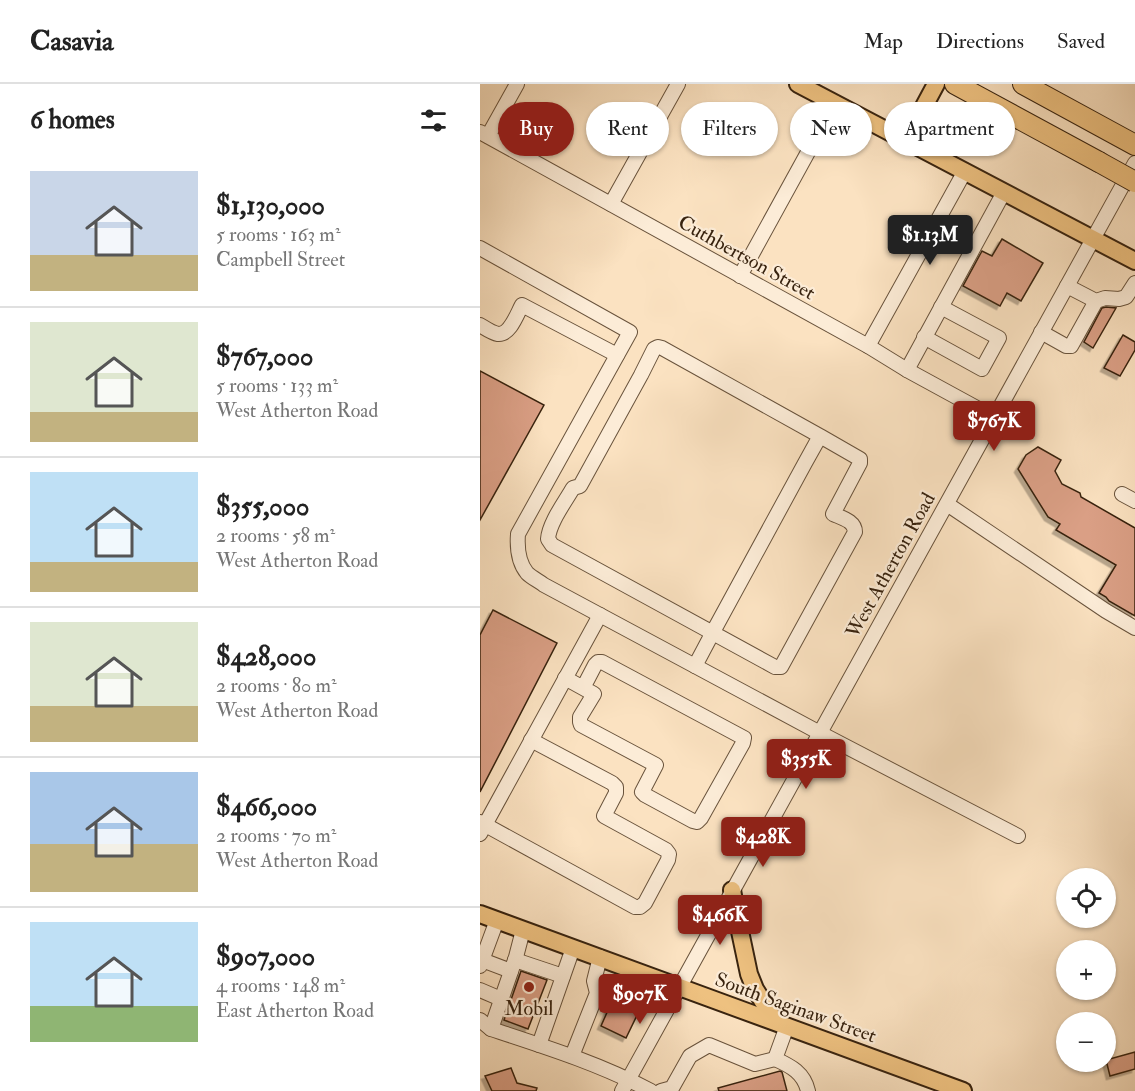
<!DOCTYPE html>
<meta charset="utf-8">
<style>
:root{--surface:#fff;--page:#f2f2f2;--text:#222;--muted:#767676;--line:#e0e0e0;--accent:#8f2418}
body{margin:0;font-family:"IM FELL Double Pica",serif;background:var(--page);color:var(--text);height:100vh;display:flex;flex-direction:column;font-size:22px;white-space:nowrap}
*{box-sizing:border-box;margin:0}
p{font-size:20px;color:var(--muted)}
.icon{flex:none;width:33px;height:33px;fill:none;stroke:currentColor;stroke-width:2;stroke-linecap:round;stroke-linejoin:round}
.map{position:relative;flex:1;overflow:hidden}
.sheet{display:flex;flex-direction:column;background:var(--surface);width:480px}
.sheet>*{flex:none}
.banner{position:absolute;left:18px;top:18px;width:546px;height:54px;display:flex;gap:12px}
.fabs{position:absolute;left:576px;top:784px;display:grid;gap:12px}
.fabs a{display:grid;place-items:center;width:60px;height:60px;border-radius:50%;background:var(--surface);box-shadow:0 2px 4px #0004;font-size:30px}
.price{position:absolute;translate:-50% -51px;padding:0 14px;border-radius:6px;background:var(--accent);color:#fff;font-size:20px;line-height:39px;filter:drop-shadow(0 2px 3px #0008)}
.price::after{content:'';position:absolute;left:50%;top:36px;width:18px;height:14px;margin-left:-9px;background:inherit;clip-path:polygon(0 0,100% 0,50% 100%)}
.price.active{background:#222;color:#fff}
ul{padding:0;list-style:none}
li{display:flex;align-items:center;gap:18px;height:150px;padding:0 30px}
li+li{border-top:2px solid var(--line)}
li span{display:grid;place-items:center;flex:none;width:168px;height:120px;border-radius:0px;color:#555}
li>.icon{margin-inline-start:auto}
span .icon{width:72px;height:72px;fill:#fffc;stroke-width:1}
li b{font-size:26px}
h2{display:flex;justify-content:space-between;align-items:center;height:72px;padding:0 30px;font-size:26px}
.tag{padding:0 21px;border-radius:27px;background:var(--surface);box-shadow:0 2px 4px #0004;font-size:21px;line-height:54px}
.tag.active{background:var(--accent);color:#fff}
header{display:flex;align-items:center;gap:36px;box-sizing:border-box;height:84px;padding:0 30px;background:var(--surface);border-bottom:2px solid var(--line)}
header strong{font-size:28px}
nav{display:flex;gap:33px;margin-inline-start:auto;font-size:21px}
main{display:flex;flex:1;min-height:0}
.map>svg:first-child{display:block}
.building{fill:#da9f85;stroke:#38230f;stroke-width:1.5;filter:url(#shadow)}
.lines{fill:none;stroke-linecap:round;stroke-linejoin:round}
.minor-casing{stroke:#69533c;stroke-width:16}
.major-casing{stroke:#38230f;stroke-width:20}
.highway-casing{stroke:#38230f;stroke-width:22}
.minor{stroke:#fcecd7;stroke-width:14}
.major{stroke:#eec180;stroke-width:16}
.highway{stroke:#eec180;stroke-width:20}
.highway-bridge-casing{stroke:#38230f;stroke-width:22;stroke-linecap:butt}
.highway-bridge{stroke:#eec180;stroke-width:20}
.poi-dot{fill:#8f2418;stroke:#fcecd7;stroke-width:2}
.labels{text-anchor:middle;stroke-width:4.5;stroke-linejoin:round;paint-order:stroke}
.street-label{font-size:20px;fill:#38230f;stroke:#fcecd7}
.poi-label{font-size:20px;fill:#38230f;stroke:#fcecd7}
</style>
<header>
<strong>Casavia</strong>
<nav><a>Map</a><a>Directions</a><a>Saved</a></nav>
</header>
<main>
<section class="sheet">
<h2>6 homes<svg class="icon" aria-label="filters" viewBox="0 0 24 24"><path d="M4 7h16M4 17h16"/><circle cx="9" cy="7" r="2"/><circle cx="15" cy="17" r="2"/></svg></h2>
<ul>
<li><span style="background:linear-gradient(#c9d6e8 70%,#c2b280 0)"><svg class="icon" aria-label="home" viewBox="0 0 24 24"><path d="M3 11l9-7 9 7M6 9v11h12V9"/></svg></span><div><b>$1,130,000</b><p>5 rooms · 163 m²</p><p>Campbell Street</p></div></li>
<li><span style="background:linear-gradient(#dfe7d0 75%,#c2b280 0)"><svg class="icon" aria-label="home" viewBox="0 0 24 24"><path d="M3 11l9-7 9 7M6 9v11h12V9"/></svg></span><div><b>$767,000</b><p>5 rooms · 133 m²</p><p>West Atherton Road</p></div></li>
<li><span style="background:linear-gradient(#bfe0f5 75%,#c2b280 0)"><svg class="icon" aria-label="home" viewBox="0 0 24 24"><path d="M3 11l9-7 9 7M6 9v11h12V9"/></svg></span><div><b>$355,000</b><p>2 rooms · 58 m²</p><p>West Atherton Road</p></div></li>
<li><span style="background:linear-gradient(#dfe7d0 70%,#c2b280 0)"><svg class="icon" aria-label="home" viewBox="0 0 24 24"><path d="M3 11l9-7 9 7M6 9v11h12V9"/></svg></span><div><b>$428,000</b><p>2 rooms · 80 m²</p><p>West Atherton Road</p></div></li>
<li><span style="background:linear-gradient(#a9c7e8 60%,#c2b280 0)"><svg class="icon" aria-label="home" viewBox="0 0 24 24"><path d="M3 11l9-7 9 7M6 9v11h12V9"/></svg></span><div><b>$466,000</b><p>2 rooms · 70 m²</p><p>West Atherton Road</p></div></li>
<li><span style="background:linear-gradient(#bfe0f5 70%,#8fb573 0)"><svg class="icon" aria-label="home" viewBox="0 0 24 24"><path d="M3 11l9-7 9 7M6 9v11h12V9"/></svg></span><div><b>$907,000</b><p>4 rooms · 148 m²</p><p>East Atherton Road</p></div></li>
</ul>
</section>
<div class="map">
<svg width="655" height="1007" viewBox="0 0 655 1007">
<defs>
<filter id="shadow"><feDropShadow dx="-3.5" dy="3.5" stdDeviation="0" flood-color="#0004"/></filter>
</defs>
<rect width="100%" height="100%" fill="#fbe2c1"/>
<filter id="stains"><feTurbulence type="fractalNoise" baseFrequency=".00333" numOctaves="4"/><feColorMatrix values="0 0 0 0 .2 0 0 0 0 .09 0 0 0 0 .02 0 0 0 .5 -.17"/></filter>
<radialGradient id="worn" r=".72"><stop offset=".6" stop-color="#630" stop-opacity="0"/><stop offset="1" stop-color="#630" stop-opacity=".3"/></radialGradient>
<g class="building">
<path d="M522,155L563,179L541,217L527,209L520,222L483,202L502,167L512,172Z"/>
<path d="M626,223L636,224L613,264L604,258L622,224Z"/>
<path d="M643,251L655,258V266L640,292L624,284Z"/>
<path d="M0,287L64,321L0,436Z"/>
<path d="M558,363L581,376L575,387L582,400L600,409L601,413L655,444V532L629,517L626,513L619,509L636,481L576,446L580,440L568,433L538,385L546,371Z"/>
<path d="M13,526L77,559L0,708V551Z"/>
<path d="M41,887L67,896L48,945L24,936Z"/>
<path d="M136,908L162,921L146,954L121,942Z"/>
<path d="M655,968V985L630,992L626,976Z"/>
<path d="M31,984L37,999L57,1004L56,1007H12L5,992Z"/>
<path d="M300,987L302,988L307,1007H239L238,1004Z"/>
</g>
<g class="lines">
<defs>
<g id="minor">
<path d="M0,48L388,262L427,286L515,334"/>
<path d="M8,52L37,0"/>
<path d="M131,120L198,0"/>
<path d="M0,164L150,248L38,450C37,463 38,478 47,489C52,494 59,497 64,501L340,649L538,752"/>
<path d="M260,192L355,19"/>
<path d="M587,202L616,217L625,214L639,215L646,213L655,199"/>
<path d="M0,241C5,244 12,249 18,250C30,251 37,230 42,221L137,271"/>
<path d="M561,248L586,262H591L616,217"/>
<path d="M444,253L502,285L519,254L461,223"/>
<path d="M388,262L485,87"/>
<path d="M427,286L524,108"/>
<path d="M642,410L655,417"/>
<path d="M467,420L626,527L655,544"/>
<path d="M215,582L233,548L325,379L340,352L182,264L178,263L174,265L161,291L100,402L93,404C85,418 69,439 68,455L72,461L295,583H301L375,448C375,437 362,434 353,430L380,379V375L340,352"/>
<path d="M85,594L114,610L100,633V638L101,641L176,681L162,708L165,711L213,737L217,738L221,734L263,659L264,654L122,578H118L115,581L103,604"/>
<path d="M0,738L155,823H160L165,819L188,776L189,770L186,766L124,732L136,709V703L132,699L51,656"/>
<path d="M0,750L120,531"/>
<path d="M2,876L31,887"/>
<path d="M35,876L83,892"/>
<path d="M0,882L17,836"/>
<path d="M0,906L21,915"/>
<path d="M0,936L11,945C66,963 120,980 171,1007"/>
<path d="M307,942L295,975C311,982 324,989 328,1007"/>
<path d="M11,945L36,873L43,846"/>
<path d="M59,961L93,864"/>
<path d="M92,972L117,909L114,897L120,873"/>
<path d="M142,1007L655,79"/>
<path d="M181,1007L192,1004L210,972L229,961L275,980L295,975"/>
</g>
<g id="major">
<path d="M318,0L655,177"/>
<path d="M426,56L456,0"/>
<path d="M252,806L257,833L269,890L275,905L295,937"/>
<path d="M0,830L483,1007"/>
</g>
<g id="highway">
<path d="M475,0L619,78"/>
<path d="M543,0L655,61"/>
</g>
</defs>
<use href="#minor" class="minor-casing"/>
<use href="#major" class="major-casing"/>
<use href="#highway" class="highway-casing"/>
<use href="#minor" class="minor"/>
<use href="#major" class="major"/>
<use href="#highway" class="highway"/>
<defs>
<path id="highway-bridge" d="M619,78L655,98"/>
</defs>
<use href="#highway-bridge" class="highway-bridge-casing"/>
<use href="#highway-bridge" class="highway-bridge"/>
</g>
<circle class="poi-dot" cx="49" cy="903" r="6"/>
<g class="labels">
<g class="street-label">
<text transform="translate(267 173) rotate(29)" y="7">Cuthbertson Street</text>
<text transform="translate(410 481) rotate(-61)" y="7">West Atherton Road</text>
<text transform="translate(316 923) rotate(20)" y="7">South Saginaw Street</text>
</g>
<g class="poi-label">
<text x="49" y="931">Mobil</text>
</g>
</g>
<rect width="100%" height="100%" filter="url(#stains)"/>
<rect width="100%" height="100%" fill="url(#worn)"/>
</svg>
<div class="fabs">
<a><svg class="icon" aria-label="locate" viewBox="0 0 24 24"><circle cx="12" cy="12" r="6"/><path d="M12 2v4M12 18v4M2 12h4M18 12h4"/></svg></a>
<a>+</a>
<a>−</a>
</div>
<b class="price active" style="left:450px;top:182px">$1.13M</b>
<b class="price" style="left:514px;top:368px">$767K</b>
<b class="price" style="left:326px;top:706px">$355K</b>
<b class="price" style="left:283px;top:784px">$428K</b>
<b class="price" style="left:240px;top:862px">$466K</b>
<b class="price" style="left:160px;top:941px">$907K</b>
<div class="banner">
<a class="tag active">Buy</a>
<a class="tag">Rent</a>
<a class="tag">Filters</a>
<a class="tag">New</a>
<a class="tag">Apartment</a>
</div>
</div>
</main>
